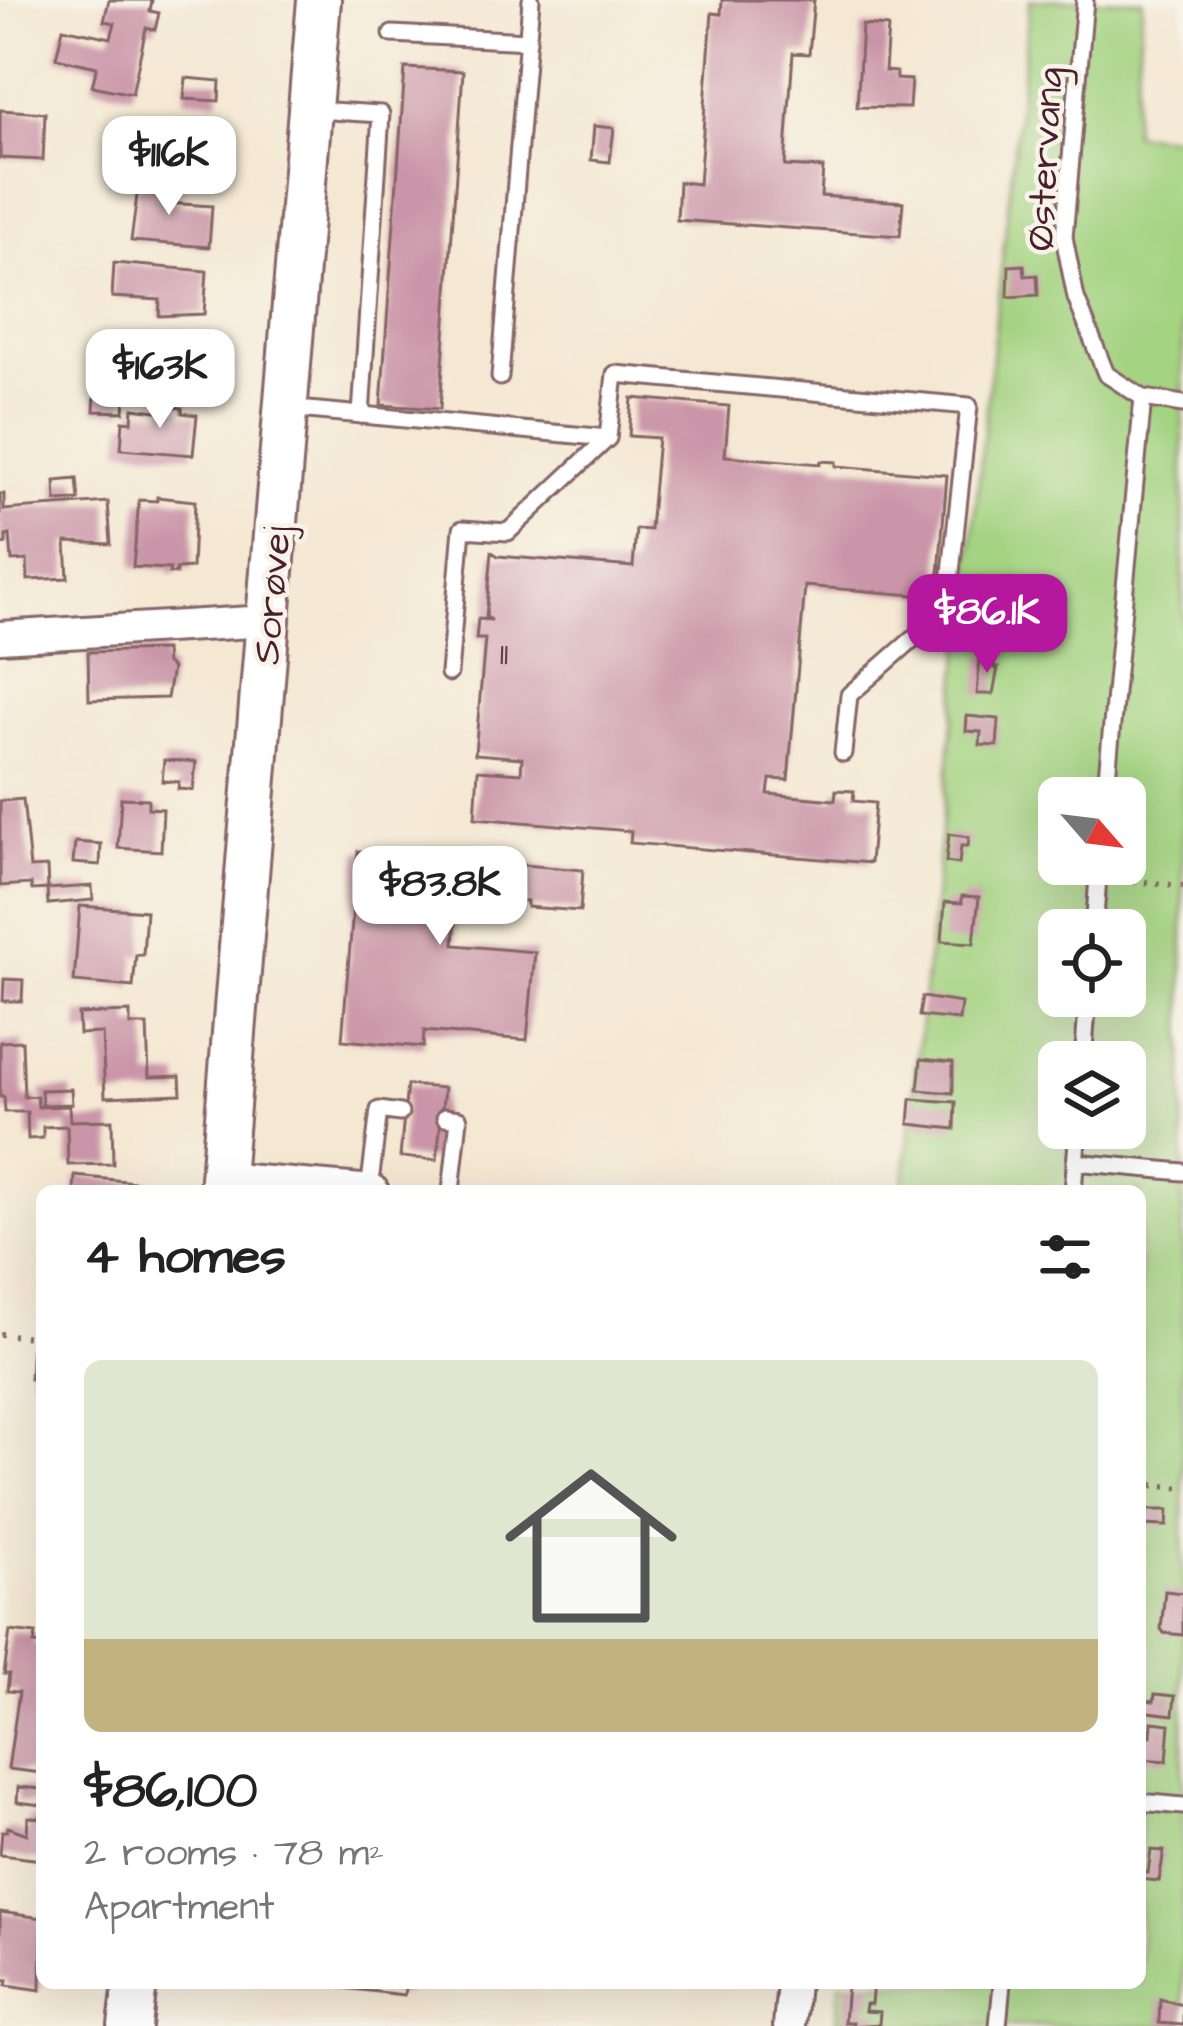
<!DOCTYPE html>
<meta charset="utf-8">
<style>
:root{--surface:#fff;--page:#f2f2f2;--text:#222;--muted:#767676;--accent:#b5179e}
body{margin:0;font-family:"Architects Daughter",sans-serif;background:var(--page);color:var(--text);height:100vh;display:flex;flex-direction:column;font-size:45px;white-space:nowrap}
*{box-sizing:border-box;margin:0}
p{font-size:39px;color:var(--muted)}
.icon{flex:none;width:66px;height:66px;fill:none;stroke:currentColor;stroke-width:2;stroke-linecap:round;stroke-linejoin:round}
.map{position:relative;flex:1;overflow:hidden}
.sheet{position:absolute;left:36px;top:1185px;width:1110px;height:804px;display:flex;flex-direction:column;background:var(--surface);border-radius:18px;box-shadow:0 12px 48px #0002}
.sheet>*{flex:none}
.needle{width:78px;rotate:118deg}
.buttons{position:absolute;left:1038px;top:777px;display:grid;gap:24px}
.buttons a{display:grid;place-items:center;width:108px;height:108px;border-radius:18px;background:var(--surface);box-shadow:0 12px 48px #0002;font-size:60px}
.price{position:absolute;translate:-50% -102px;padding:0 27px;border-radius:24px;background:#fff;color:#222;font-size:39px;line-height:78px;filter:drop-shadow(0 3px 6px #0008)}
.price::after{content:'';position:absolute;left:50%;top:72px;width:36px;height:27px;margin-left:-18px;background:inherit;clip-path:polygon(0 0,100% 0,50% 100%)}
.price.on{background:var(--accent);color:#fff}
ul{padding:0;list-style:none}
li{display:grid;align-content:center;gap:24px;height:636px;padding:0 48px}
li span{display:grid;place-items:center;height:372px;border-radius:18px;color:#555}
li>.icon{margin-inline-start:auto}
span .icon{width:216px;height:216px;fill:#fffc;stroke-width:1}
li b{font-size:51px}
h2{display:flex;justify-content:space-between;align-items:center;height:144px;padding:0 48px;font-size:51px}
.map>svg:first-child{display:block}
.green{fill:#a4d382;stroke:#777956;stroke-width:3;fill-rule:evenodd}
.building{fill:#ca95a8}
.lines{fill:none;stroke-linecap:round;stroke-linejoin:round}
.lane-casing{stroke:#866566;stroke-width:21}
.street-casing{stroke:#866566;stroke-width:36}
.secondary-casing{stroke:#866566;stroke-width:48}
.path{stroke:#866566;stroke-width:6;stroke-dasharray:3 9;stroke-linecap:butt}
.lane{stroke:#fff;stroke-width:15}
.street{stroke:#fff;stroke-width:30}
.secondary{stroke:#fff;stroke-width:42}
.labels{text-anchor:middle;stroke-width:9;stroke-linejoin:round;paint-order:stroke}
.number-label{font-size:33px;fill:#6a3c4a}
.street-label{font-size:39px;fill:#4a1f2b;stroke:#f7f3e8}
</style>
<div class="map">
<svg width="1183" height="2026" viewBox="0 0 1183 2026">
<rect width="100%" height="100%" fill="#f7f3e8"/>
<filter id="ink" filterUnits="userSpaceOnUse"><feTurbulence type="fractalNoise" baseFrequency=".00833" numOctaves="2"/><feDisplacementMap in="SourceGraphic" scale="24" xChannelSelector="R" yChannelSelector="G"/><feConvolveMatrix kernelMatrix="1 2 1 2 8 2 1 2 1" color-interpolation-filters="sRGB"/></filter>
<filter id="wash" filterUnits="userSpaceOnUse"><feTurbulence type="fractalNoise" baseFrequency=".004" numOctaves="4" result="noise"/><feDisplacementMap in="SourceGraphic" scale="48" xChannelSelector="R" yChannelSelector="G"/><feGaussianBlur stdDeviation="2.7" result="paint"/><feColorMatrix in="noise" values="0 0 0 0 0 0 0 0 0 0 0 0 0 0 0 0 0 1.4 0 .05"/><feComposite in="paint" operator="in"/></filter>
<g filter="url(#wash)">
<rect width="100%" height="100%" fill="#f4e8d3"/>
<path class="green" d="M1030,0H1143L1132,133L1183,138V2026H837L840,1983H1140V1191H903ZM1059,798H1125V864H1059ZM1059,930H1125V996H1059ZM1059,1062H1125V1128H1059Z"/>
<g id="blocks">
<g class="building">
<path d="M109,0H152L150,11L159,13L155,30L146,28L132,94L92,86L97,67L56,58L63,28L111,38L115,23L104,21Z"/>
<path d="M722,0H814L809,54L793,53L785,166L823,168L821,196L903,202L900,236L677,220L679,182L699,184L712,13L721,14Z"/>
<path d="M862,25L888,27L885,71L896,72V79L911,80L909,108L857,107Z"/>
<path d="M405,68L463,71L440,409L381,405Z"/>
<path d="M186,78L220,81L219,101L184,99Z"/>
<path d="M0,110L45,113L43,160L0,158Z"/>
<path d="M192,120L219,122L215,169L167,165L169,125L191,126Z"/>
<path d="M594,126L614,128L610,162L591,160Z"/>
<path d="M139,180L169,182L167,203L212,206L209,247L131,241Z"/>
<path d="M114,263L207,271L204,314L159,316L160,300L112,297Z"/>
<path d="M1024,265L1025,276L1037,275L1038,295L1008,297L1009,266Z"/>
<path d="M156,341L202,344L199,384L153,387L154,372L132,371L134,353L155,354Z"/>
<path d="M95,395L125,396L124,412L94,411Z"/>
<path d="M632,398L729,406L725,456L820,464L821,461L836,462V466L947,475L937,597L805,586L788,780L770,779L768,794L835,800L836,790L854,791L853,801L875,803L870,863L630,843L631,831L475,818L478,770L521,773L522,758L475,754L485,639H476L478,619L492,620L486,617L492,552L498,556L633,567L636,529L650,530L658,438L629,436Z"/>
<path d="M164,406L182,408V413L197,415L193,455L121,449L123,421L132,422L133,408L164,412Z"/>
<path d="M77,479L79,500L56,501L55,481Z"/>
<path d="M0,494H4V510L108,502L111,544L66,542L68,578L28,580L27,560L12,561L10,535L6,536V544L0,545Z"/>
<path d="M157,497L195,501L192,568L176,569V574L169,573L170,569L133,567L139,500L157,501Z"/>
<path d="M978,578L1039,584L1035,623L1021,622L1023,601L976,597Z"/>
<path d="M165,650L166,664L172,668L167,698L89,700L88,652Z"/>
<path d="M980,656L995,657L994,668H998L993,694H977Z"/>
<path d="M967,716L999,719L997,746L980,745L981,732L966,731Z"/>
<path d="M164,760L196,762L193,790L178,789L179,782L162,781Z"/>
<path d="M121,798L148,799V808L163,809L161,851L118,848Z"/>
<path d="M23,799L30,868L47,867L48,889L32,890L31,884L0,886V801Z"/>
<path d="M949,834L969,837L968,846H961L959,864L946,862Z"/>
<path d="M75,842L101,844L100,865L73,863Z"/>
<path d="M358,851L583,870L580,911L527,907V901L470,897L468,919L456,918L454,945L535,952L527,1040L424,1031L423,1047L342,1040Z"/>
<path d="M92,886L93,900L48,904L47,889Z"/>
<path d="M962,896L979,897L974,943L942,941L945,902L962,903Z"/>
<path d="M80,906L146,911L143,955H136L133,987L74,982Z"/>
<path d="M4,979L23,980L22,1001H3Z"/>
<path d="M922,997L961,1003L959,1020L919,1016Z"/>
<path d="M130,1012V1025H147L149,1077L180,1076L181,1094L105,1097L102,1033L79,1034L78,1014Z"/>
<path d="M22,1041L24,1097L37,1096L38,1107L69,1106L70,1121L112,1120L113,1164L68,1165L67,1126L43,1127V1138L28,1139L27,1112H5L4,1097H0V1042Z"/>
<path d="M921,1059L953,1062V1093L918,1090Z"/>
<path d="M407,1085L444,1088L437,1160L400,1157Z"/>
<path d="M71,1089L72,1104L42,1105L41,1090Z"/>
<path d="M911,1099L956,1102L955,1129L909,1124Z"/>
<path d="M75,1176L166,1185V1191H74Z"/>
<path d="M32,1343L42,1344V1379H30Z"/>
<path d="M1140,1510H1168L1167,1526L1140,1525Z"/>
<path d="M1165,1591L1183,1593V1635L1164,1633L1161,1629Z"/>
<path d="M10,1631L36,1634L34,1644L42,1645V1773L8,1769L19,1692L7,1691L9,1674H4Z"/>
<path d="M1140,1684L1146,1685L1144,1700L1154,1701L1155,1694L1175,1696L1173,1715L1140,1711Z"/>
<path d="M1152,1722L1170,1724L1167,1761L1140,1759V1736H1151Z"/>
<path d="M18,1787L42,1789V1805L17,1802Z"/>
<path d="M28,1817L42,1818V1860L0,1855L2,1831H7L8,1827L27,1834Z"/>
<path d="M1151,1850L1164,1851L1159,1881L1140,1879V1872L1148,1873Z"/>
<path d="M0,1912L42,1918L41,1990L7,1985L8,1980L0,1979Z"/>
<path d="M327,1983H406L404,1995L326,1986Z"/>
<path d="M847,1983H873L871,2004H866L865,2011L880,2012L879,2024L852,2026L853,2022H844Z"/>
<path d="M1160,1999L1183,2005V2025L1159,2023Z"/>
</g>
</g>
</g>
<g filter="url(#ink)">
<use href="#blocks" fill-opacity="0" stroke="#866566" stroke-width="3"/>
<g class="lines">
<defs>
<g id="lane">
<path d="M1085,0L1064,237L1076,298L1106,374L1143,398L1183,404"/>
<path d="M392,34L528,41"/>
<path d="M314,110L381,114L361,415"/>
<path d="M500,377L531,0"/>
<path d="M287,408L608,438L615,374L969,406L947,609L849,695L843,753"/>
<path d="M449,673L462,529L508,532L608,438"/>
<path d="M1105,798L1143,398"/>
<path d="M1094,930L1099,864"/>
<path d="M1083,1062L1088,996"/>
<path d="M445,1117L459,1119L451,1191"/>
<path d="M1075,1162L1183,1172"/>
<path d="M369,1191L379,1110L400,1113"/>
<path d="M1073,1191L1078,1128"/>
<path d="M1140,1802L1183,1806"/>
<path d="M998,2026L1002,1983"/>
</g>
<g id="street">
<path d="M0,637L268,621"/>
<path d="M223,1178L373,1191"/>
<path d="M789,2026L793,1983"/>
</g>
<g id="secondary">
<path d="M221,1191L319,0"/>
<path d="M130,2026L135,1983"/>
</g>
</defs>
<use href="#lane" class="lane-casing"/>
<use href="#street" class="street-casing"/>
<use href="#secondary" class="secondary-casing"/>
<g class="path">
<path d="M1121,880L1183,886"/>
<path d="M0,1334L42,1338"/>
<path d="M1140,1484L1183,1488"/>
</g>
<use href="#lane" class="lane"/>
<use href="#street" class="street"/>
<use href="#secondary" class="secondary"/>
</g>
</g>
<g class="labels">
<g class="number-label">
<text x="504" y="665">11</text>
</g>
<g class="street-label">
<text transform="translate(1043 159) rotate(-87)" y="14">Østervang</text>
<text transform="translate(270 595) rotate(-85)" y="14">Sorøvej</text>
</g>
</g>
</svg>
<div class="buttons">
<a><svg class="needle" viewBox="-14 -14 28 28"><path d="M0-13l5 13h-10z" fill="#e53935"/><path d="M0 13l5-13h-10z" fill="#767676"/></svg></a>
<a><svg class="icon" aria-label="locate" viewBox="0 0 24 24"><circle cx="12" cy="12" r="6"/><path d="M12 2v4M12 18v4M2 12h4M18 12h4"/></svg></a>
<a><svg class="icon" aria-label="layers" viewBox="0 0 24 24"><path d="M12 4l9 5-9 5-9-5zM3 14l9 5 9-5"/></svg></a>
</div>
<b class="price" style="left:169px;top:218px">$116K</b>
<b class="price" style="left:160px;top:431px">$163K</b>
<b class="price on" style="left:987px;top:676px">$86.1K</b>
<b class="price" style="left:440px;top:948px">$83.8K</b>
<section class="sheet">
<h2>4 homes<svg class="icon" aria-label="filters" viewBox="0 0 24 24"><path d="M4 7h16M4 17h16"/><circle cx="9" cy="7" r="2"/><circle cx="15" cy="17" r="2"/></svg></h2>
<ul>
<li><span style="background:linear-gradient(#dfe7d0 75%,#c2b280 0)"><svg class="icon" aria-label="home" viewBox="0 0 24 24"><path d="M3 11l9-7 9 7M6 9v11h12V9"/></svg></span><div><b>$86,100</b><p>2 rooms · 78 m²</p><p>Apartment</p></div></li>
</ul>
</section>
</div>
